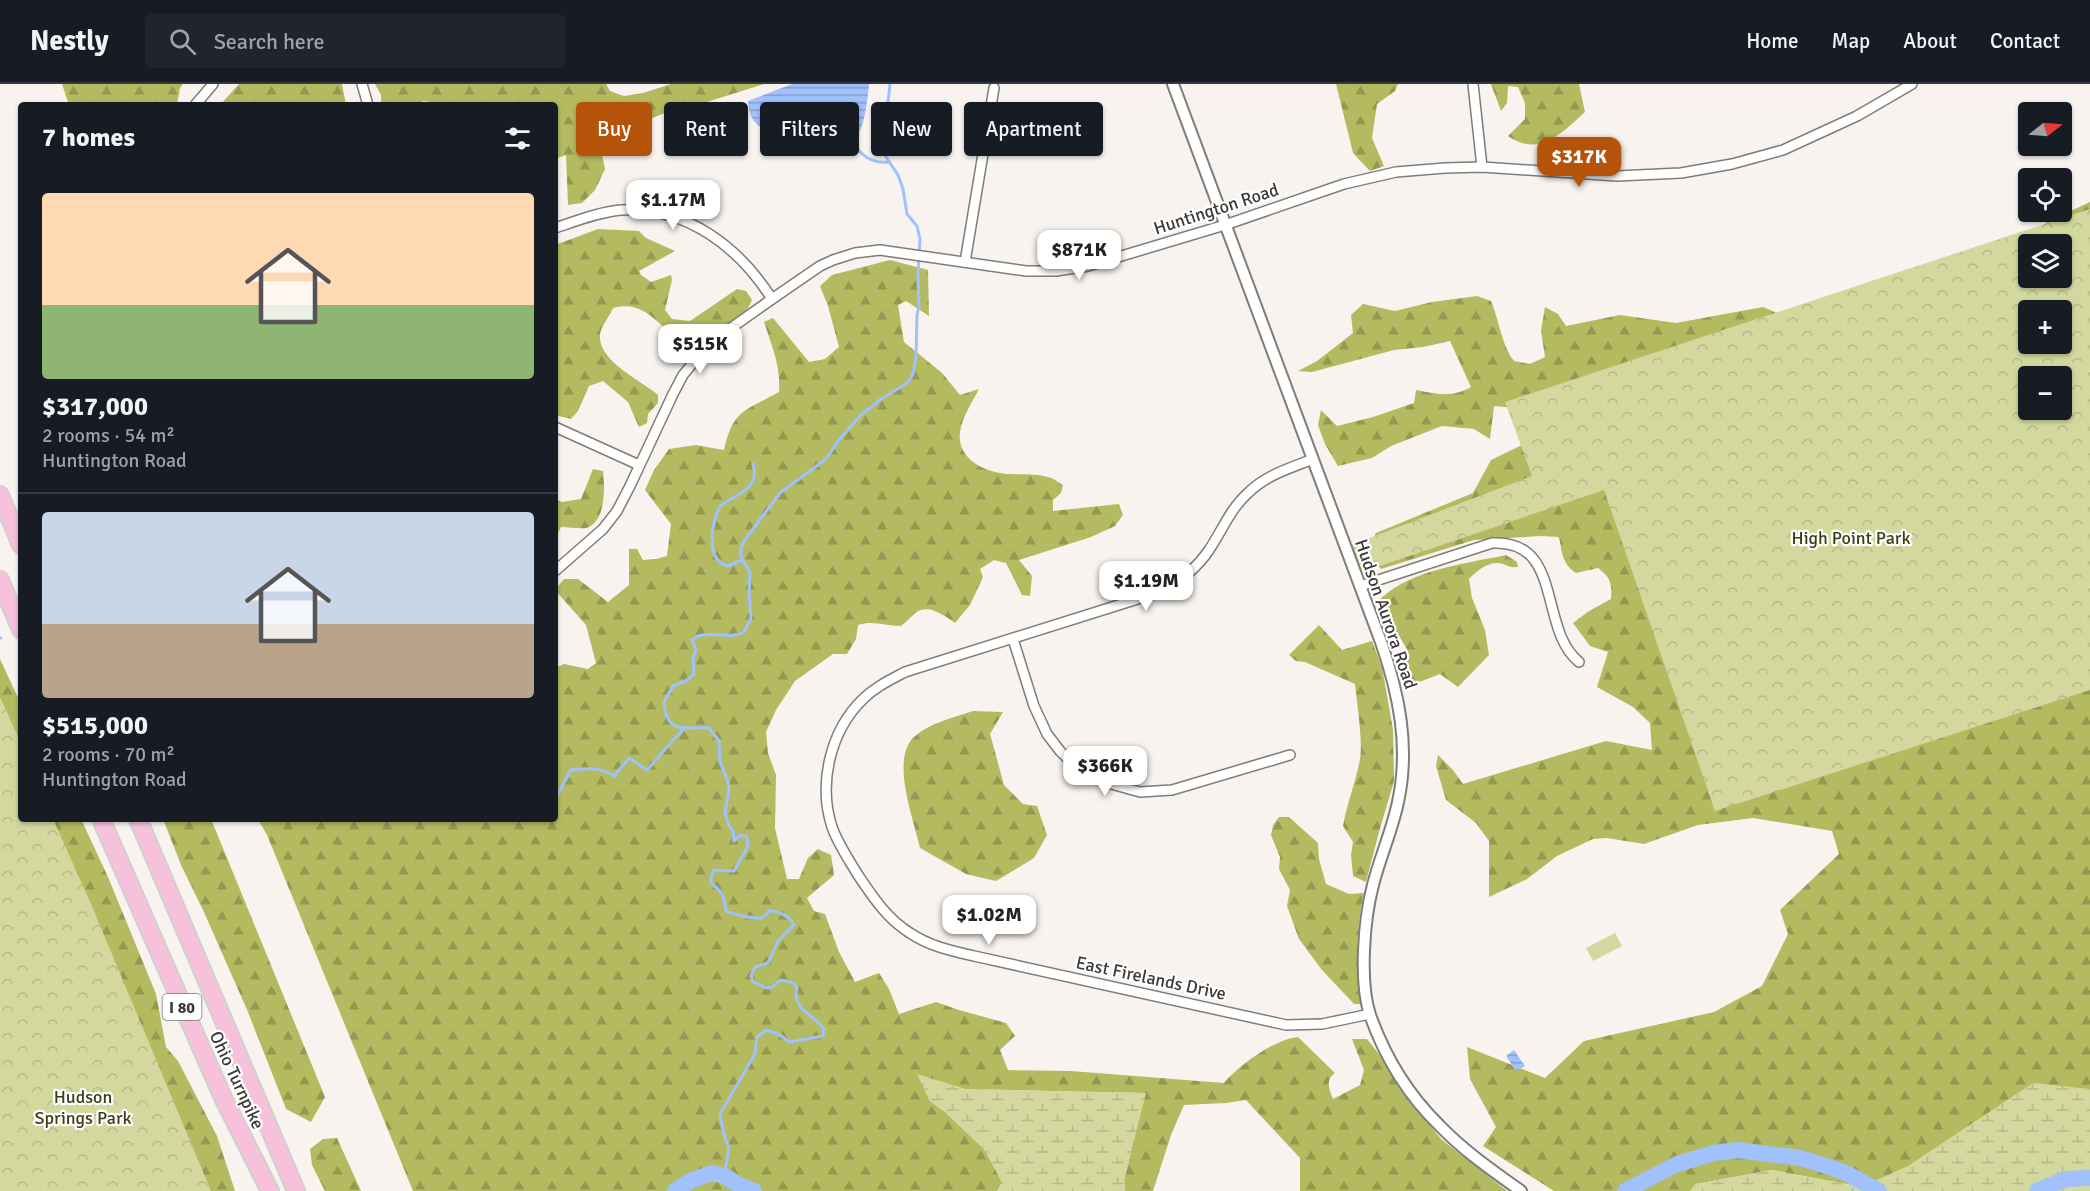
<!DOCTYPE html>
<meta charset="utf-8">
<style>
:root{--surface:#171b24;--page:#20242c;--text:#f1f3f6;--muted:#9ea1a6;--line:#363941;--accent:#b45309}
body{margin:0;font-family:Signika,sans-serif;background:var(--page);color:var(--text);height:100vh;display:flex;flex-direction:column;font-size:22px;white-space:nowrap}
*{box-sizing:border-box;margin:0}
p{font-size:20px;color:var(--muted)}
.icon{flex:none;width:33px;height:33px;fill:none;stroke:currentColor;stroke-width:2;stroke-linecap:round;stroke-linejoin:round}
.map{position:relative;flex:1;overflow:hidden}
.details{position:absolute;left:18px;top:18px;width:540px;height:720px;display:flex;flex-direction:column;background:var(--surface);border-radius:6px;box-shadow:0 2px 4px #0004}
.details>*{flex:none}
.banner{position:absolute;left:576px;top:18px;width:570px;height:54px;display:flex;gap:12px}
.needle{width:39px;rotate:73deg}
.fabs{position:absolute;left:2018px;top:18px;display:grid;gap:12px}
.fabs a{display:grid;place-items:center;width:54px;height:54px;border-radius:6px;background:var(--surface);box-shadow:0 2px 4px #0004;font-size:30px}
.price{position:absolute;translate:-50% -51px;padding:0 14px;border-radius:12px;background:#fff;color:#222;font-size:20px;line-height:39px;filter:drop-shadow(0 2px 3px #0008)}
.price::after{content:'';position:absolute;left:50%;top:36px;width:18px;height:14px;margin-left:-9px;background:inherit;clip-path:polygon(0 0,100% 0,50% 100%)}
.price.selected{background:var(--accent);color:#fff}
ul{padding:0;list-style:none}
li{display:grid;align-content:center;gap:12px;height:318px;padding:0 24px}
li+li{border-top:2px solid var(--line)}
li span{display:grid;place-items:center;height:186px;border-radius:6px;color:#555}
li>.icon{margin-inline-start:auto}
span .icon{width:108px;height:108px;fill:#fffc;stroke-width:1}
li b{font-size:26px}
h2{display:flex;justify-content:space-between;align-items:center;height:72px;padding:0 24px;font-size:26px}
.tag{padding:0 21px;border-radius:6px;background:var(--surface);box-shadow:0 2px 4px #0004;font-size:21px;line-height:54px}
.tag.selected{background:var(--accent);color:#fff}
header{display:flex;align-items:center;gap:36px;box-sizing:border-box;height:84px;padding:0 30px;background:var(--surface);border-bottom:2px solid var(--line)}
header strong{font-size:28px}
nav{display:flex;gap:33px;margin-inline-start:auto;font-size:21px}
.search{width:420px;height:54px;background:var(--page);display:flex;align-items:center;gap:15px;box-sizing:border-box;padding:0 21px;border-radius:6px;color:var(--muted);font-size:22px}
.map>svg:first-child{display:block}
.forest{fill:url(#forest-firs)}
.wetland{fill:url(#wetland-marsh)}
.park{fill:url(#park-crowns);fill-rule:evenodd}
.garden{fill:#d3d89e}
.water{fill:url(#water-rules)}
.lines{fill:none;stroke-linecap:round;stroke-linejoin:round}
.stream{stroke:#a0c1fc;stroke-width:3}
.river{stroke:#a0c1fc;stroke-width:16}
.minor-casing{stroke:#807c78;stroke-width:12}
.tertiary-casing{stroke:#807c78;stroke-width:14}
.motorway-casing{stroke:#d0d0cf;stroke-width:20}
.minor{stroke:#fff;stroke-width:9}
.tertiary{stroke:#fff;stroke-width:10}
.motorway{stroke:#f7c1db;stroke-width:16}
.labels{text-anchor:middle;stroke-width:4.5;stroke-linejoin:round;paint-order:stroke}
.shield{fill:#fff;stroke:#767574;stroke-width:1.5}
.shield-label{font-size:16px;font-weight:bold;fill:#3c3a39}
.street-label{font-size:18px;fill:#3c3a39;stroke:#fff}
.park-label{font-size:18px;fill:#3b3d17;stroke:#fff}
</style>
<header>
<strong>Nestly</strong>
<div class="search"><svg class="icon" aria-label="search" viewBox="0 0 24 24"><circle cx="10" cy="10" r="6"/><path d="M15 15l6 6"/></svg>Search here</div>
<nav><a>Home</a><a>Map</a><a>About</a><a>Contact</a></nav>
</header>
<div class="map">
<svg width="2090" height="1107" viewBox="0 0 2090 1107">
<defs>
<pattern id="forest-firs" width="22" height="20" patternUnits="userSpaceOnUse" patternTransform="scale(1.5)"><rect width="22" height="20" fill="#b4ba60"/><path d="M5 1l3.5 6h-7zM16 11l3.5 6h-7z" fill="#949850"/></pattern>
<pattern id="wetland-marsh" width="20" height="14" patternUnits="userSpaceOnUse" patternTransform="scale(1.5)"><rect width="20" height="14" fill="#d3d89e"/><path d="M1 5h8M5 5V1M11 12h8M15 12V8" fill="none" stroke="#b6ba89"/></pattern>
<pattern id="park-crowns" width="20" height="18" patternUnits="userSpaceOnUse" patternTransform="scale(1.5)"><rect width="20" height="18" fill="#d3d89e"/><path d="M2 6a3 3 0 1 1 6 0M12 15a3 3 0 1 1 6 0" fill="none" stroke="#b6ba89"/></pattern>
<pattern id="water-rules" width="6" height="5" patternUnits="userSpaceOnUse" patternTransform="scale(1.5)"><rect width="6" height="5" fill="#a0c1fc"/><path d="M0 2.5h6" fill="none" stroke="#849ecd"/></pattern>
</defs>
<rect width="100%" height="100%" fill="#f8f3ef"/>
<g class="forest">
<path d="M62,0H183L180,4L177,21H69Z"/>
<path d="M239,0H342L346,21H220Z"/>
<path d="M375,0H606L610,7L624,12L643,9L671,0H764L707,18L672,26L650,35H629L607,44L600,61L605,85L595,106L582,119L568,121L566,71L555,75V21H435V19L424,17L410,21H381V11Z"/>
<path d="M1336,0H1398L1395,7L1377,20L1372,54L1384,82L1370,87L1353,69Z"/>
<path d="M1491,0H1579L1585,28C1563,48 1539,74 1508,52L1525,35V19L1518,3L1508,2L1507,19L1501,27Z"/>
<path d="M2090,118V141L2045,139Z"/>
<path d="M598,145L639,147L646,154L675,167L639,187L641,191L651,198L671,191L672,196L665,226L672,235L690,237L737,205L746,207L752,216C745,237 712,252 693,265C663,252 650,214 613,224C610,231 604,239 601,246C592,275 641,296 658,311V319L648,330L647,339L639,343L628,318L603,297L589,302L578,327L571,335L555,331V161Z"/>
<path d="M890,176L928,186L929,232L906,217L898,221L904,258L942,289L960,311L979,305C973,317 964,330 961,343C954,370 977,385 1000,389C1017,392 1035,388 1051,394C1055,395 1059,399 1063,401L1061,409L1053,416V427L1119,420L1123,431L1115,442L1091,453L1019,476L1032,492L1030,512L1022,511L1006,479L994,476L980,485L983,493L970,521L955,539C944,532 929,519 915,529C910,534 906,538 901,542C884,542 874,536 858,541L856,555L847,570H833L795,597L776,626L766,648L768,669L776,691L775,744L787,795H799L808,774L818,765L831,771L834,791L807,814L814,827L825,830L839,868L855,898L879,889L889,905L899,930L936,918L959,926L1006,939L1015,952L1000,966L1008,986L1071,987L1224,999C1239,981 1275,955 1298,953L1335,989C1325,996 1329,1005 1333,1015L1360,1001L1364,986L1352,955H1367L1387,980L1405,1010L1441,1055L1507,1107H1300V1074L1246,1016L1226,1019L1184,1021L1171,1051L1153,1107H1125L1124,1096L1145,1009L965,1005L918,991L930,1017L944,1027L985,1066L1002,1098L997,1107H413L267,751L258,735H555V584L564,580L588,585L596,579L586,541L555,506L564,495H578L608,518L629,501V465H637L643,476L656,475L667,472L671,440L645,406L654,386L669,365L696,361L724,366C733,325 745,327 779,308C781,283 772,262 764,238L773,234L809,278L825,275L839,263L828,222L820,202L832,191Z"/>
<path d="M1477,212L1491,217C1499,236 1502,262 1514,277L1530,280L1545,273L1541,247L1545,223L1558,230L1566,242L1620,231L1676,239L1763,223L2090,364V1008L1884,1107L1772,1086L1696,1100L1690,1107H1554L1483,1062L1496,1043L1470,995L1467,963L1545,994L1584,957L1714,928L1762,902L1788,850L1780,826L1839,770L1832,747L1753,734L1698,741L1644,760L1607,754L1593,755L1557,772L1527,795L1489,813V757L1476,739L1446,716L1436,682L1438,671L1453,686L1463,700L1606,657L1652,666L1650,639L1633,623L1597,603L1608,568L1590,562L1573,539L1589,527L1611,515C1612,499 1611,494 1598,484L1576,489C1562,480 1562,468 1559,453L1541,452L1474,456L1381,485L1366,469L1376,449L1473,409L1491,376L1524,360L1516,324L1494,322L1490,355L1474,345L1442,342L1391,362L1372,374L1338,382L1325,360L1318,341L1321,326L1337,342L1373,333L1414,319L1416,306C1435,310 1453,314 1471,303L1450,257L1423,263L1394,266L1312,288L1298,287L1317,277L1353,249L1351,231L1363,220L1395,227L1432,218Z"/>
<path d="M593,385L603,387C605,403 606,439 586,444C579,445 569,443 561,443L555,455V415L562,418L581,415Z"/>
<path d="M1506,471L1517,478L1518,483C1511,484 1509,482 1503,480C1490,476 1478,486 1469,495L1472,514L1485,546L1489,571L1458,603L1440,590L1409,602L1402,598L1399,578L1408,567L1398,550L1379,528L1380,515C1413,485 1464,480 1506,471Z"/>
<path d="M1319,541L1342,566L1372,557L1382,583L1393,646L1394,697L1379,748L1366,798L1353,792L1351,771L1353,758L1343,742C1347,719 1356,698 1360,675C1363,657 1357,620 1355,600L1305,578L1296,577L1289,571Z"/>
<path d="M0,575L21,620V735H81L108,793L156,910L166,963L178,977L217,1052L235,1107H0Z"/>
<path d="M973,627L1003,628L990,650L1004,701L1023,720L1037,722L1047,751L1034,774L996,797L966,790L920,764C914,736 890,675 914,653C929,639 953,634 973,627Z"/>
<path d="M1279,733H1289L1318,759L1319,775L1326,800L1349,810L1364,809C1356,842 1355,888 1363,920H1354L1322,886L1299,855L1287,822L1290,806L1279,785L1280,773L1271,751L1273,741Z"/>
<path d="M163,735H211L325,1013L311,1038L286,1025L248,928L203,826L181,781Z"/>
<path d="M337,1054L361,1107H325L312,1081L310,1065L323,1055Z"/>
</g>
<g class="wetland">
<path d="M917,990L965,1005L1146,1009L1124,1096L1125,1107H997L1002,1098L985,1066L944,1027L930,1017Z"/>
<path d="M2033,999L2090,1005V1107H1690L1696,1100L1772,1086L1861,1103L1908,1082Z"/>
</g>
<g class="park">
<path d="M2090,125V606L1715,727L1604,406L1362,488L1351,461L1532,392L1505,318ZM2028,160H2061V194H2028ZM2028,226H2061V260H2028ZM2028,292H2061V326H2028Z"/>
<path d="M0,613L21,659V735H53L91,820L211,1107H0Z"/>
</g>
<path class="garden" d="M1615,849L1622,862L1593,877L1586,864Z"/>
<g class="water">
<path d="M792,0H869C868,12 865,41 858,50C856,52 848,56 845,57C833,60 768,49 758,41C750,35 749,26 748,17Z"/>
<path d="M1514,966L1525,982L1516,987L1506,972Z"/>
</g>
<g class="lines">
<g class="stream">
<path d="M851,54C858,70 871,80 889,78"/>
<path d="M742,476L728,482C704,476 712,439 720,422C736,410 761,405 753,380"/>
<path d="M0,554H1"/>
<path d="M555,706L558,710L571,686C587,684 599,683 614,692L629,674L647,686C660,672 670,658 684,645"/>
<path d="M725,1087L729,1064L724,1051L720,1030L755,970L757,953L766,946L780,951L789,958L823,952L824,945C815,932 791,924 797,905L794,899L780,896L773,903L766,904L753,898L751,892L755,883L768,879L778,857L794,841C790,833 778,826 769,827C767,830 765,833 761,834C754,835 732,830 726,827C723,810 724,810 711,799V793L714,786L734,787L748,762L747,753L740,751L734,757L733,747L728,740L725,728L729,707L728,698L720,678L719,657L709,644C687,642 667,653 664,618L673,602L686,597L694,590L693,575L696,566L692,556C706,544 729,557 744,548L751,534L749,509L750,488L741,473V464L744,457L780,409L826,375L838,357L861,331L881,315L904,301L909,297L913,290L916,273L917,231L919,222L918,190L920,155L917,142L907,130L903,105L898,91L884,70L888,51L886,36L890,0"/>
</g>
<g class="river">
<path d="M675,1107L690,1097L712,1089L725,1092L737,1100L754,1107"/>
<path d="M1625,1107L1677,1080L1714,1069L1737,1066L1800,1074L1814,1078L1846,1089L1879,1107"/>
<path d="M2037,1107L2066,1095L2090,1094"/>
</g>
<defs>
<g id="minor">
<path d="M362,0L368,21"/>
<path d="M1473,0L1482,83"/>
<path d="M196,20L213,0"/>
<path d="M555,144C576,137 599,128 621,126C686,122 739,163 772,215"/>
<path d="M965,178L994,4"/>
<path d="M555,343L639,381"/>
<path d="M1313,375C1290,384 1266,391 1248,409C1230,425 1222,447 1209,466C1197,484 1179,498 1160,508L905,588C890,596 875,603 863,615C830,647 818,700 832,743C838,760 849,776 858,791C873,813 887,835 910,849C929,862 952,867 974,872L1286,941L1322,940L1370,930"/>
<path d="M555,487L603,445L617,427L630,402L673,310L683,291L702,268L717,254L772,215L820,182L833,176L855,169L880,166L1026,187H1056L1088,182L1225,141L1344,100L1396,88L1445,84L1482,83L1617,92L1681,89L1732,80L1783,66L1857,32L1912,0"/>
<path d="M1360,502L1492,459C1564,455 1538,545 1579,578"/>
<path d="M1013,555L1034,622L1047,650L1060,667L1075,682L1104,698L1140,708L1172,706L1290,671"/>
</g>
<path id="tertiary" d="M1173,0L1381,558C1399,610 1410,663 1398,718C1392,747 1380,773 1373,801C1364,835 1359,897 1370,931C1385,973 1408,1011 1440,1042C1464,1067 1493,1087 1521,1107"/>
<g id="motorway">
<path d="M0,411L21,461"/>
<path d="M0,496L21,546"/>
<path d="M101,735L224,1016L270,1107"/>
<path d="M138,735L296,1107"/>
</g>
</defs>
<use href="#minor" class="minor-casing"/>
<use href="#tertiary" class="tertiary-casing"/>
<use href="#motorway" class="motorway-casing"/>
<use href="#minor" class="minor"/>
<use href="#tertiary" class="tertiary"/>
<use href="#motorway" class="motorway"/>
</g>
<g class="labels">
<rect class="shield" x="162.5" y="910" width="39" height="26" rx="4.5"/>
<g class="shield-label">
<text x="182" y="929">I 80</text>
</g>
<g class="street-label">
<text transform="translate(1216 125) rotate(-18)" y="6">Huntington Road</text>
<text transform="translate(1386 530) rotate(71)" y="6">Hudson Aurora Road</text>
<text transform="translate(1151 894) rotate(12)" y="6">East Firelands Drive</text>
<text transform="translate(237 996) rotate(65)" y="6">Ohio Turnpike</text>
</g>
<g class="park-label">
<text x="1851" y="460">High Point Park</text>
<text x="83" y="1019">Hudson<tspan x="83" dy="21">Springs Park</tspan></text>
</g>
</g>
</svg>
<div class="fabs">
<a><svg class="needle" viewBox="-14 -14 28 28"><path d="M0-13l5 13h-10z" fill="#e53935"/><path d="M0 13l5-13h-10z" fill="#9ea1a6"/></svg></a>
<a><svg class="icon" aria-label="locate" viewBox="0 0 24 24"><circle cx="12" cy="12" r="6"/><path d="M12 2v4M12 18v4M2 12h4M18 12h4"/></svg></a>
<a><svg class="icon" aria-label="layers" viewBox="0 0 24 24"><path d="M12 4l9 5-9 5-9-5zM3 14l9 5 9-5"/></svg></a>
<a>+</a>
<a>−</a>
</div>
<b class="price selected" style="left:1579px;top:104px">$317K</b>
<b class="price" style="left:673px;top:147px">$1.17M</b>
<b class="price" style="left:1079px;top:197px">$871K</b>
<b class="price" style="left:700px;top:291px">$515K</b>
<b class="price" style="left:1146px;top:528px">$1.19M</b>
<b class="price" style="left:1105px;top:713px">$366K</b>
<b class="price" style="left:989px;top:862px">$1.02M</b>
<div class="banner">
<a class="tag selected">Buy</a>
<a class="tag">Rent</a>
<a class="tag">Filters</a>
<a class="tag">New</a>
<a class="tag">Apartment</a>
</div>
<section class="details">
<h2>7 homes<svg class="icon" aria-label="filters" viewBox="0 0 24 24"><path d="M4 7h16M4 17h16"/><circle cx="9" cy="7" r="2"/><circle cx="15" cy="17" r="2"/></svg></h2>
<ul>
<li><span style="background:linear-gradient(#ffd9b3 60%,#8fb573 0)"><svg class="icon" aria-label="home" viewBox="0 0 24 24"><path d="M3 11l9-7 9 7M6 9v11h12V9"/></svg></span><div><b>$317,000</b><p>2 rooms · 54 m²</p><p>Huntington Road</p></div></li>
<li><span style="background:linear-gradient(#c9d6e8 60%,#b9a48a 0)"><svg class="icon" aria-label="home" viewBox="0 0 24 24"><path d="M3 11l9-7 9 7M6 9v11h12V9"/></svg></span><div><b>$515,000</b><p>2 rooms · 70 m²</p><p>Huntington Road</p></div></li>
</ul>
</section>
</div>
